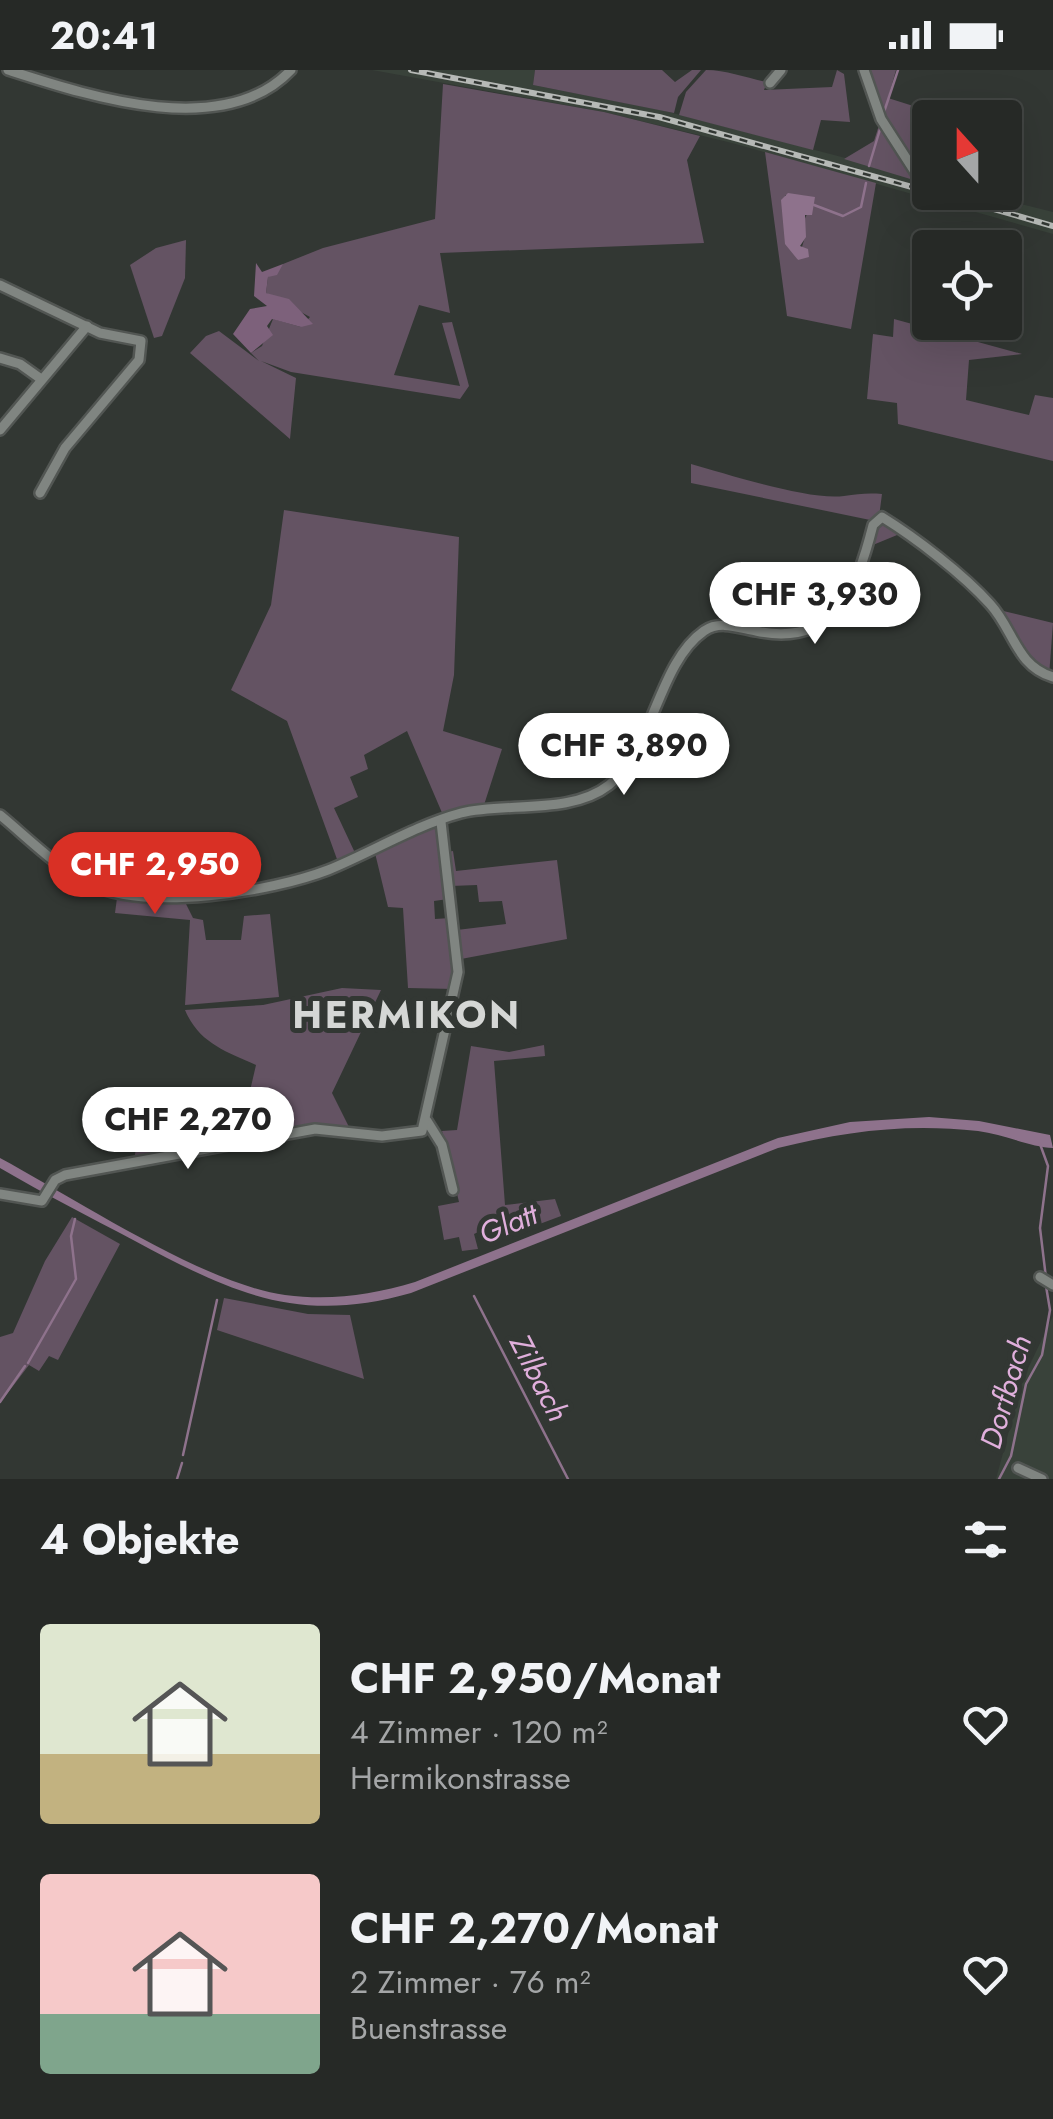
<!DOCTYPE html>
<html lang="de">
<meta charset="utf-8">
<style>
:root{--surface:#262926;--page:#2e312e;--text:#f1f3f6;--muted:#a4a6a7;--line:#424543;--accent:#d93025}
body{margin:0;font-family:Jost,sans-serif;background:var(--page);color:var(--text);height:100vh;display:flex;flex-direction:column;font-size:38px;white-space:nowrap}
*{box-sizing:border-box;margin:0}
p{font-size:32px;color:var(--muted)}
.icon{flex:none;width:55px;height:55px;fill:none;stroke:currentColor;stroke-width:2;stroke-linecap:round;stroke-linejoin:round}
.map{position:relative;height:1409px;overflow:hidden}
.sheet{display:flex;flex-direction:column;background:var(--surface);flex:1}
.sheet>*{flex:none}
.needle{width:65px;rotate:339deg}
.tools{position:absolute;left:912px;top:30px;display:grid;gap:20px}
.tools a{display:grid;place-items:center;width:110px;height:110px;border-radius:10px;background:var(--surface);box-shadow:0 10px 40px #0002,0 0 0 2px var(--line);font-size:50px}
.price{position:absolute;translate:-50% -85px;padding:0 22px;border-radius:35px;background:#fff;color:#222;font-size:32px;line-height:65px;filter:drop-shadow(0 2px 5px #0008)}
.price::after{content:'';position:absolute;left:50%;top:60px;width:30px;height:22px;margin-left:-15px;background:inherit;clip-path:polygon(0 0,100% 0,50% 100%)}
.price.active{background:var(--accent);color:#fff}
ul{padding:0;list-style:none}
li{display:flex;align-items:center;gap:30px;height:250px;padding:0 40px}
li span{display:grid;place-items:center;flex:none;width:280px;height:200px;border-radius:10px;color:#555}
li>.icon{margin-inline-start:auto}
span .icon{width:120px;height:120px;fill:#fffc;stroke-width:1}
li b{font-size:42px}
h2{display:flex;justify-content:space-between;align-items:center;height:120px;padding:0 40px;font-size:42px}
.status{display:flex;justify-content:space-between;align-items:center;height:70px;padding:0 50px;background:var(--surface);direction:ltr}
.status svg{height:28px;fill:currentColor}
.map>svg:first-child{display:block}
.built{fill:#39423a}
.green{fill:#645363;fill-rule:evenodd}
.forest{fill:#7d617b}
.water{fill:#8e728c}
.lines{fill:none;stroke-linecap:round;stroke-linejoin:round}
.stream{stroke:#8e728c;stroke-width:2.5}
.minor-casing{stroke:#525653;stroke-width:14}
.minor{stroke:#808581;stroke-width:9}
.rail-casing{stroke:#b6b9b6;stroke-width:6}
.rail{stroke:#323733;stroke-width:2.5;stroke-dasharray:8;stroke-linecap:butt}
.labels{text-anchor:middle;stroke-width:10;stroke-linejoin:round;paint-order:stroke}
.water-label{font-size:30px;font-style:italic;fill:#e0afdc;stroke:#323733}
.district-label{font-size:38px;font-weight:bold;letter-spacing:2.5px;fill:#d5d7d5;stroke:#323733}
</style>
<div class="status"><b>20:41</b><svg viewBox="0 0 49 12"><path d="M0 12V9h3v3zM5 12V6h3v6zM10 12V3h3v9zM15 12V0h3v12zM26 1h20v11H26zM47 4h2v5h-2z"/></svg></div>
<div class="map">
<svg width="1053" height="1409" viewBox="0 0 1053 1409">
<rect width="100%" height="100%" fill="#323733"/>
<g class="built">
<path d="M372,0H535L533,15L661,40L930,110V122L977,123L1053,142V164L732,73L604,42Z"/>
<path d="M1053,1246V1409H996L1023,1309Z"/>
</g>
<g class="green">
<path d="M535,0H662L675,12L692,0H701L678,27L674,43L533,15Z"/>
<path d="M706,0C727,0 746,8 767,12L764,20L832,17L837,0L844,4L850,52L821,50L813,80L679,45L686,22Z"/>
<path d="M867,0H896L888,28L948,47L930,48V92L918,101L881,43Z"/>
<path d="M443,14L604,42L700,66L687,90L704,173L440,183L450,243L419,235L394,305L460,316L442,253L452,252L469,316L460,329L291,302L261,291L296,308L290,369L190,283L206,266L219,261L259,291L251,283L262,276L273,249L301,257L310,247L266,223L268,207L283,194L323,178L435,149Z"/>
<path d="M880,52L910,102L918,108L917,111L844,89L874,71Z"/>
<path d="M765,82L876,113L851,259L787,246ZM785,125L806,126L808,142L802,155L805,167L798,190L784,160Z"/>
<path d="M186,170L185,208L162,266L154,268L130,195L156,178Z"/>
<path d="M894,249L1022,284L969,290L966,330L1029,345L1035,325L1053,328V391L898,354L897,333L867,329L873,264L893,267Z"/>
<path d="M691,394C727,404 810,431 844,426C858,424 867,423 882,424L879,447L902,463L868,477L875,451L691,413Z"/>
<path d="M284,440L459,467L454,605L443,661L502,679L484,735L443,745L407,661L364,685L368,699L350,707L358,727L334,738L356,785L338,792L287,651L231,620L271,535Z"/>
<path d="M995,539L1053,553L1049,606L1034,600Z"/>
<path d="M434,758L440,762L448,829L434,831L435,849L450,848L454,919L408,918L403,838L388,837L375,783Z"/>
<path d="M453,781L456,801L557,790L567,869L461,889L457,860L506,854L502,831L479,832L477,815L451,816L447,782Z"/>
<path d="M117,828H183L193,848L203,850L206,870H241L244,846L270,844L279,927L185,935L190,850L115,843Z"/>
<path d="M342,918L381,920L332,1023L349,1057L324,1056L134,1089L141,1054L246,1038L256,995C225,981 199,973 185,940L263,935Z"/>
<path d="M544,975L545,986L494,991L505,1135L555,1129L561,1146L521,1161L513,1146L474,1164L478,1179L462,1181L459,1167L444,1170L438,1136L459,1132L442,1061L457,1060L471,976L509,982Z"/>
<path d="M72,1147L120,1174L58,1290L49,1286L39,1301L29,1295L0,1333V1267L13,1263L45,1191Z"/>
<path d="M224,1228L308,1244L350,1245L364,1309L217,1260Z"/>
</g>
<path class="forest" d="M256,193L262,202L283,194L277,205L268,207L266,223L289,229L313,254L301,257L272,249L267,256L273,265L251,283L233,264L250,239L267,236L254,226Z"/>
<g class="water">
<path d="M788,123L815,127L812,145H805L806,167L800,176L808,179L809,187L798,190L785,174L781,130Z"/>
<path d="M929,1047L979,1051L1050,1065L1053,1078C1030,1077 1003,1064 978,1061C908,1053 845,1061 778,1078L411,1223C299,1255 232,1223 135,1171C90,1147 44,1124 0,1098V1088C76,1129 204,1214 285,1225C331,1231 371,1225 415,1212L778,1068L850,1052Z"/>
</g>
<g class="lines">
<g class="stream">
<path d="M884,42L898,0"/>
<path d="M869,96L881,56"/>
<path d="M814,135L843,146L861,137L866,113"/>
<path d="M1040,1074L1048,1096L1040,1158L1046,1208"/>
<path d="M474,1226L568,1409"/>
<path d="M28,1293L76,1209L71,1166L75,1149"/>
<path d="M0,1332L25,1296"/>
<path d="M183,1385L217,1230"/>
<path d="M177,1409L182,1393"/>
<path d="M999,1409L1011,1386L1026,1314L1042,1285L1050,1240L1046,1216"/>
</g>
<defs>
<g id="minor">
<path d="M8,0C89,26 224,71 291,0"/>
<path d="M864,0L881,49L917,105"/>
<path d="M770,13L781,0"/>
<path d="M0,215L100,263L141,271L139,290L65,378L40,423"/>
<path d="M0,288L20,294L41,309"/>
<path d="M0,360L87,256"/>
<path d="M0,745C28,768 57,798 90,814C146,842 271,822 328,800C372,782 416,755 461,743C506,732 571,745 609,715C653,680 658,593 704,561C720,550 739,558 756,561C835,578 857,518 873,455L882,447C916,468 963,504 990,534C1014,560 1016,596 1053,607"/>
<path d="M427,1051L442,1075L453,1120"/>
<path d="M0,1124L42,1131L55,1110L65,1105L315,1059L382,1066L422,1061L458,902L441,752"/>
<path d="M1040,1207L1053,1215"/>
<path d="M1018,1398L1042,1409"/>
</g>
</defs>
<use href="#minor" class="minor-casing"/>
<use href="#minor" class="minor"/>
<defs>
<g id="rail">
<path d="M411,0L659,47L930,122"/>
<path d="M934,122L1053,156"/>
</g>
</defs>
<use href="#rail" class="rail-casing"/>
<use href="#rail" class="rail"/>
</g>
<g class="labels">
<g class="water-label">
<text transform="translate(508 1154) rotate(-22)" y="10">Glatt</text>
<text transform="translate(539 1308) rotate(63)" y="10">Zilbach</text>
<text transform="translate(1006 1322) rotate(-74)" y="10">Dorfbach</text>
</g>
<g class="district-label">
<text x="407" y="958">HERMIKON</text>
</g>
</g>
</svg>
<div class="tools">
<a><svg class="needle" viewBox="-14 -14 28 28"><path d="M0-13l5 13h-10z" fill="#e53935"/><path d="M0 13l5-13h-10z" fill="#a4a6a7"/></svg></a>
<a><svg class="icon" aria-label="locate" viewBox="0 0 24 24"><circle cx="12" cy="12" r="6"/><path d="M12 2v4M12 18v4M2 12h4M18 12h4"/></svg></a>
</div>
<b class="price" style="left:815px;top:577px">CHF 3,930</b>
<b class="price" style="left:624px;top:728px">CHF 3,890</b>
<b class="price active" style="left:155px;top:847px">CHF 2,950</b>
<b class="price" style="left:188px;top:1102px">CHF 2,270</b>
</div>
<section class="sheet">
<h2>4 Objekte<svg class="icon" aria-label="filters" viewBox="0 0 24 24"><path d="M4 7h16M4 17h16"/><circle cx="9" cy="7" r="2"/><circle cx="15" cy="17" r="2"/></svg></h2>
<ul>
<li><span style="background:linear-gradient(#dfe7d0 65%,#c2b280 0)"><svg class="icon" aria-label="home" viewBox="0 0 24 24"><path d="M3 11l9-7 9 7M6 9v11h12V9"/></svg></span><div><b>CHF 2,950/Monat</b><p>4 Zimmer · 120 m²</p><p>Hermikonstrasse</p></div><svg class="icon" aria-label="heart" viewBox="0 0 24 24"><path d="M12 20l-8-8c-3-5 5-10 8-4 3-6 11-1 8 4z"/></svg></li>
<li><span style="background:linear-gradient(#f6c9c9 70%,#7fa58c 0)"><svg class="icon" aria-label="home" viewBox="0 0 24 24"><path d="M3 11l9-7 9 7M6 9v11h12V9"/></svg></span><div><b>CHF 2,270/Monat</b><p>2 Zimmer · 76 m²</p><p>Buenstrasse</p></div><svg class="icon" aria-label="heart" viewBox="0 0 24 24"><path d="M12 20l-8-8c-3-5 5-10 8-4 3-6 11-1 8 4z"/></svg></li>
</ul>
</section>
